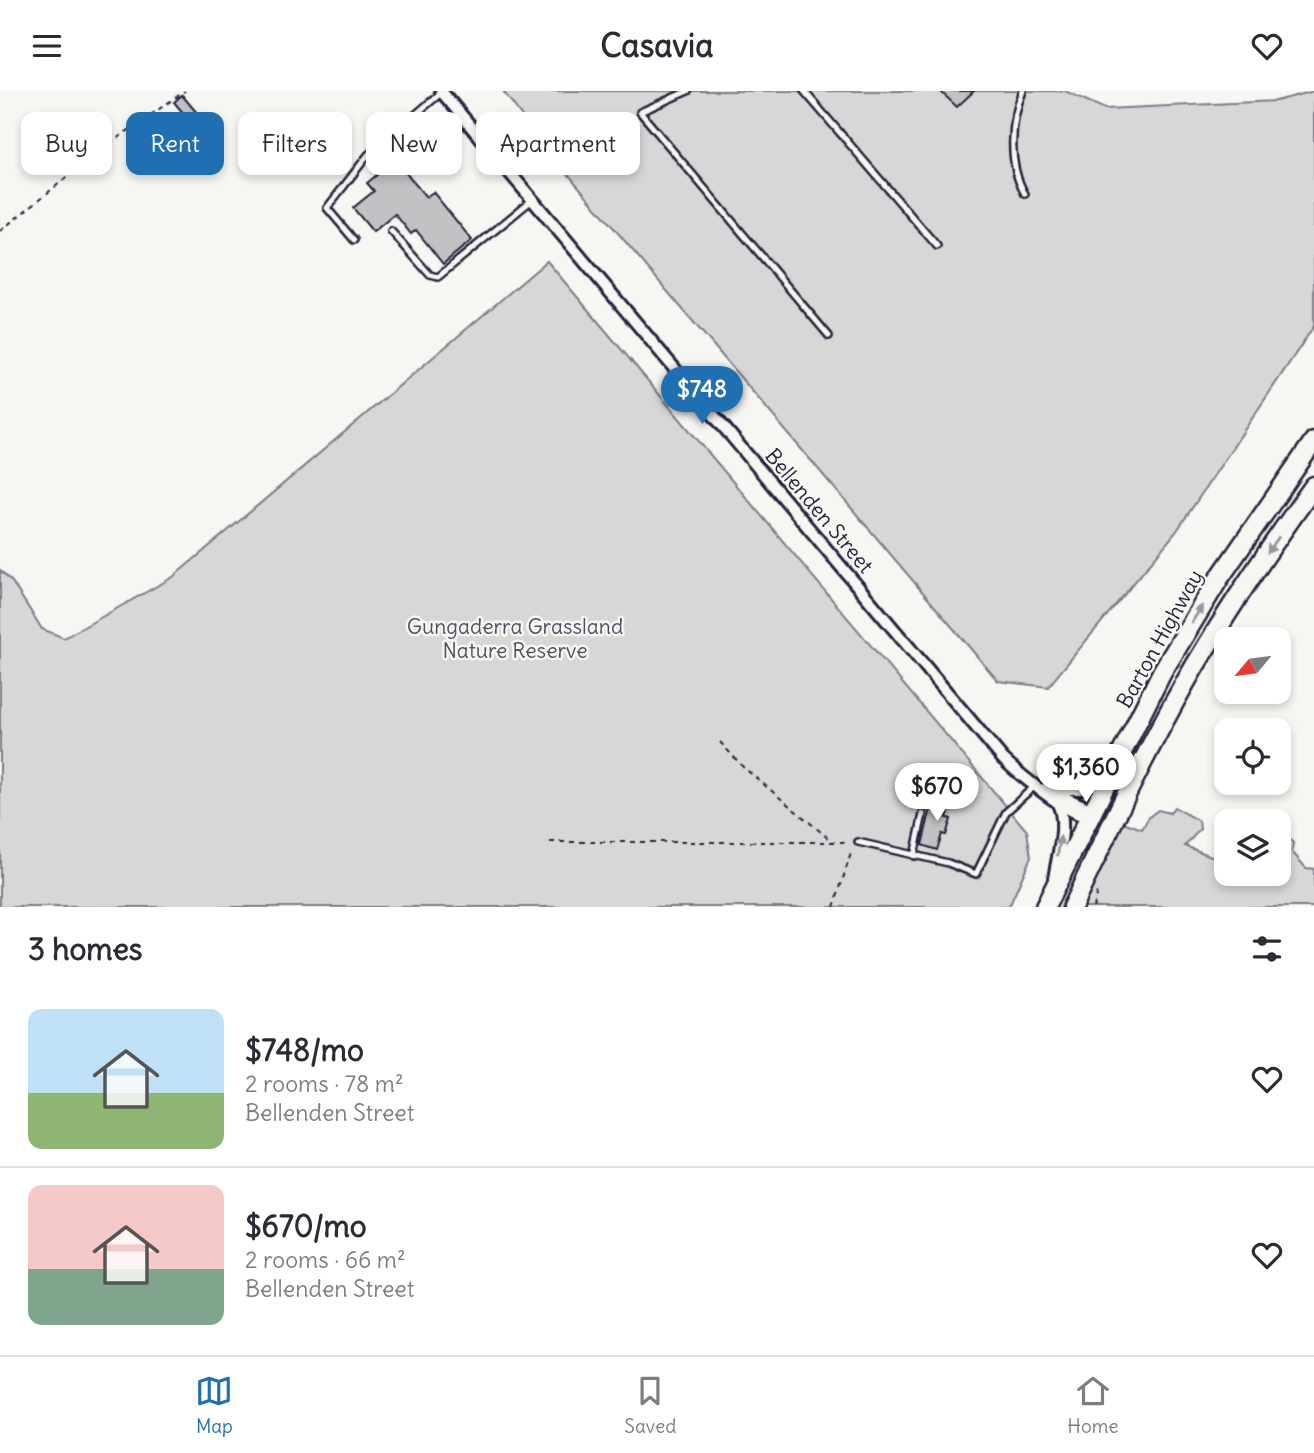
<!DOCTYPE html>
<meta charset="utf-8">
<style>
:root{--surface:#fff;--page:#f2f2f3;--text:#2b2b33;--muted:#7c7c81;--line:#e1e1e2;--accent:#1f6fb2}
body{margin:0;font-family:Delius,sans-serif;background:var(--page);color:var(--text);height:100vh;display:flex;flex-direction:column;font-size:26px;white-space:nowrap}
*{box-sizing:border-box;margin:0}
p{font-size:23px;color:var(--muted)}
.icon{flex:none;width:38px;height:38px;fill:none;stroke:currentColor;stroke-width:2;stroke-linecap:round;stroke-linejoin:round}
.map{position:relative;height:816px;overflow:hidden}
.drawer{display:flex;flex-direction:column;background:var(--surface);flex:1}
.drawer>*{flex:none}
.top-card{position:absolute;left:21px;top:21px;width:700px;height:63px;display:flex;gap:14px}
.needle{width:46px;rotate:241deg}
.controls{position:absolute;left:1214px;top:536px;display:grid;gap:14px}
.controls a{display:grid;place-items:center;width:77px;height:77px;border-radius:14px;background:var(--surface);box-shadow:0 4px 10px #0003;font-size:35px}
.price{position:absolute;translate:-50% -60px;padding:0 16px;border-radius:24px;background:#fff;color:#222;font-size:23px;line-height:46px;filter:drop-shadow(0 2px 4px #0008)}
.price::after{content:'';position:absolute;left:50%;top:42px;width:21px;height:16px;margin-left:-10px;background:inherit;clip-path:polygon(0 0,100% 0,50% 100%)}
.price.on{background:var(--accent);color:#fff}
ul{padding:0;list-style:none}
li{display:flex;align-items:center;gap:21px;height:175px;padding:0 28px}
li+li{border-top:2px solid var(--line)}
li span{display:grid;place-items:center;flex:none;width:196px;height:140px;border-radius:14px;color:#555}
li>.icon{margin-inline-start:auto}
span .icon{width:84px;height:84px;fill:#fffc;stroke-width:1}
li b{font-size:30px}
h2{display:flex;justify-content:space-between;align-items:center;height:84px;padding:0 28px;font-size:30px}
.tag{padding:0 24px;border-radius:14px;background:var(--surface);box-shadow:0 4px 10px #0003;font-size:24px;line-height:63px}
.tag.on{background:var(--accent);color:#fff}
header{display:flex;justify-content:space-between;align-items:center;height:91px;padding:0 28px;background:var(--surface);font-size:32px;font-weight:800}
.dock{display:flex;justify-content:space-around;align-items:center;height:98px;border-top:2px solid var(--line);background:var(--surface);font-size:19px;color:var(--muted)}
.dock a{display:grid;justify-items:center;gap:4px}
.dock .on{color:var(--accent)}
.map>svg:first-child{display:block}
.green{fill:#d7d7d7;stroke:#7c7c89;stroke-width:2}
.building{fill:#c2c2c4;stroke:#22223b;stroke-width:2}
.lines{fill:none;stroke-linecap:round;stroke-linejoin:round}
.service-casing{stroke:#22223b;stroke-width:10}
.minor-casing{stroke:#22223b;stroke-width:16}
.trunk-casing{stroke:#22223b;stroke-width:23}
.path{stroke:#22223b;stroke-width:2;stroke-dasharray:5 5;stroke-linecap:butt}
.service{stroke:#f6f6f2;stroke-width:5}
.minor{stroke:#f6f6f2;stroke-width:10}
.trunk{stroke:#f6f6f2;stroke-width:18}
.oneway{fill:#9797a0}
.labels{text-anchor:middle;stroke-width:5;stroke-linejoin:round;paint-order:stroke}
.street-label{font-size:21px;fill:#22223b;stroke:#f6f6f2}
.park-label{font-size:21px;fill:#4f4f62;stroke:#f6f6f2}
</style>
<header><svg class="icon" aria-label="menu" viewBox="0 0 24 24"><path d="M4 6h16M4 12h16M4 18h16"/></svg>Casavia<svg class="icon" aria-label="heart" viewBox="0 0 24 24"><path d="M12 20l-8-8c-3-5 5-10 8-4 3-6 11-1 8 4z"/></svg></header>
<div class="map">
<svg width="1314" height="816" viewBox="0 0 1314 816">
<rect width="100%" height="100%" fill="#f6f6f2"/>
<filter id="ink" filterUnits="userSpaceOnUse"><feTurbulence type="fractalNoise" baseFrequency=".0143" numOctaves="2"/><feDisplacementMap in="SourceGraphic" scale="14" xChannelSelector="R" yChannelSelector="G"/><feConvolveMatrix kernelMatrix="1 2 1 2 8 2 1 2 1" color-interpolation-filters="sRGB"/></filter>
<g filter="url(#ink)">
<g class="green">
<path d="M503,0H1065L1105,18L1276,10L1314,0V235L1176,441L1048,596L998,590L545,56Z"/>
<path d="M547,170L1027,740L1031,766L1009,816H0V479L12,491L42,538L64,547L173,486Z"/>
<path d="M1174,716L1199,730L1200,738L1185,755L1227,771V782H1279V776H1286L1279,770V745H1287L1293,752L1292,761L1306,777L1314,778V816H1080L1123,731L1142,738L1149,726L1158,719L1170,722Z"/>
</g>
<g class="building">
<path d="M940,0H974L957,16Z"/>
<path d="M182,4L202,28L194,35L174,11Z"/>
<path d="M395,69L426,106L433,101L472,149L443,173L416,139L411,143L395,123L373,141L353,117L374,100L367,92Z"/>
<path d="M934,705L952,710L947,727L951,728L946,744L942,743L937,759L922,754Z"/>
</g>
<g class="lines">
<defs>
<g id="service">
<path d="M688,0L640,21L829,245"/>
<path d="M804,0L937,155"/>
<path d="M1023,0C1010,31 1008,74 1025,103"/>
<path d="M397,40L426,74"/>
<path d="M391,140L430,184L438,186L532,109"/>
<path d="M354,149L327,117L368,64L442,1"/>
<path d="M858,751L948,772L976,783L1006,721L1036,694"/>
<path d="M914,765L923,723"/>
</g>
<g id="minor">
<path d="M441,0L1003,668C1019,683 1069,725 1090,726"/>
<path d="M1044,698H1080L1108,685"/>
<path d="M1052,701L1084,715L1091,723"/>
<path d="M1054,788C1057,766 1069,731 1057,711"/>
</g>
<g id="trunk">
<path d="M1045,816L1162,581L1218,489L1314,350"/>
<path d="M1072,816C1108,741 1144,664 1185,592C1224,524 1268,459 1314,395"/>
</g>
</defs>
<use href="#service" class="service-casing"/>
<use href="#minor" class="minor-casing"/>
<use href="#trunk" class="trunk-casing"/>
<g class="path">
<path d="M0,140L106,55L185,0"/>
<path d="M720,651L743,676L833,751"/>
<path d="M550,751H850"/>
<path d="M834,816L852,759"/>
<path d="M1093,816L1097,800"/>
</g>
<use href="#service" class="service"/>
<use href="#minor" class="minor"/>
<use href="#trunk" class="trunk"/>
</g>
<defs><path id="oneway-solid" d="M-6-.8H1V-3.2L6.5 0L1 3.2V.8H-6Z" transform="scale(1.75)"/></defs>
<g class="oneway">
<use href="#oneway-solid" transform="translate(1273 454) rotate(125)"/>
<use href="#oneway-solid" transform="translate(1197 523) rotate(-59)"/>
<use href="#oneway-solid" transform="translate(1059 755) rotate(-82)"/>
</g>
</g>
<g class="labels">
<g class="street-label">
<text transform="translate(819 420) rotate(50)" y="7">Bellenden Street</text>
<text transform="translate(1160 548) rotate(-61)" y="7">Barton Highway</text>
</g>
<g class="park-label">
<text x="515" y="543">Gungaderra Grassland<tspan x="515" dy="24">Nature Reserve</tspan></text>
</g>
</g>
</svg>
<div class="controls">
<a><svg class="needle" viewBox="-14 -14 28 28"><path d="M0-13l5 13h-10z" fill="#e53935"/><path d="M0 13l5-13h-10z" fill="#7c7c81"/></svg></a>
<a><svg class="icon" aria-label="locate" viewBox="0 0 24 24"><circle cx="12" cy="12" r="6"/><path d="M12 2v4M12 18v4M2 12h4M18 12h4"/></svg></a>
<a><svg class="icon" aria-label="layers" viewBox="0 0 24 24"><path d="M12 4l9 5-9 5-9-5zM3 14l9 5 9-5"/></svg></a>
</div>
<b class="price on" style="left:702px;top:335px">$748</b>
<b class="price" style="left:1086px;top:713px">$1,360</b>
<b class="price" style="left:937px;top:732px">$670</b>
<div class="top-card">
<a class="tag">Buy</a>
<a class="tag on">Rent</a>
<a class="tag">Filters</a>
<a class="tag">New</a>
<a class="tag">Apartment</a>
</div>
</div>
<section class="drawer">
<h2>3 homes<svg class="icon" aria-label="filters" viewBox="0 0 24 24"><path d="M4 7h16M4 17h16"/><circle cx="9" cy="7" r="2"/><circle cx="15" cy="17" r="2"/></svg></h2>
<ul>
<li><span style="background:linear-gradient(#bfe0f5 60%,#8fb573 0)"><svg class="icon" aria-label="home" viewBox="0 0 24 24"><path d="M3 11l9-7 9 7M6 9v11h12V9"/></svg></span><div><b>$748/mo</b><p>2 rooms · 78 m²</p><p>Bellenden Street</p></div><svg class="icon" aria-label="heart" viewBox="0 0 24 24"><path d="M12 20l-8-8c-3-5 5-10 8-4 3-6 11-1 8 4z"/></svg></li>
<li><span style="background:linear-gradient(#f6c9c9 60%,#7fa58c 0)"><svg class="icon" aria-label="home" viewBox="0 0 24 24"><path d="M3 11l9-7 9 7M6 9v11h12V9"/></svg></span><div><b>$670/mo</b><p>2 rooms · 66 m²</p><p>Bellenden Street</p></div><svg class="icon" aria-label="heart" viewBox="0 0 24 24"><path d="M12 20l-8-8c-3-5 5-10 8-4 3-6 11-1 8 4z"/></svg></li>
</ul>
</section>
<nav class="dock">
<a class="on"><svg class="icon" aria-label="map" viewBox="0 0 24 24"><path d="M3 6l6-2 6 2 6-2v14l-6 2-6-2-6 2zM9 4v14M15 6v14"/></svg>Map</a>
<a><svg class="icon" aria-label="saved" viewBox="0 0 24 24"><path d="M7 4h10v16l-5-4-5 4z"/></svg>Saved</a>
<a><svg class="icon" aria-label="home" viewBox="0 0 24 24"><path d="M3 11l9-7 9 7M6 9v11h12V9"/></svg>Home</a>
</nav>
